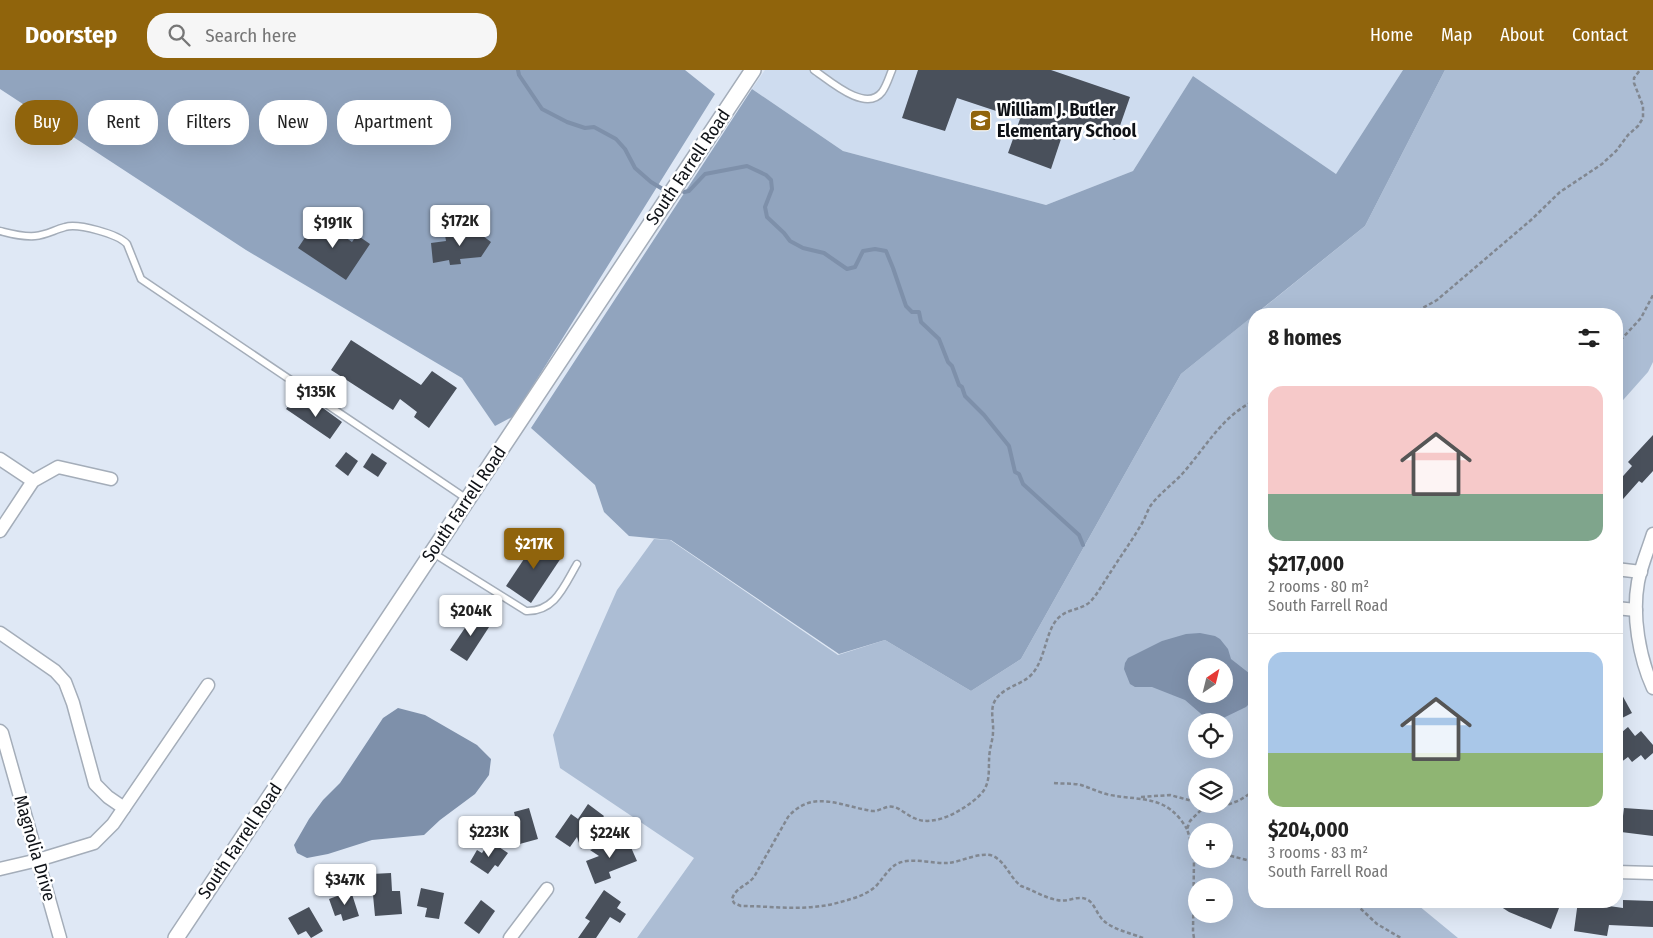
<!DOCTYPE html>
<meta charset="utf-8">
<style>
:root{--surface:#fff;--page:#f6f6f6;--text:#222;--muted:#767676;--line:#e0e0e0;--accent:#90640c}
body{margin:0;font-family:"Fira Sans Condensed",sans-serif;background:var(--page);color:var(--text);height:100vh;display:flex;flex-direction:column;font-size:19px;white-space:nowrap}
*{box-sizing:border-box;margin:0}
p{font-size:16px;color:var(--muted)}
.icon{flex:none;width:28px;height:28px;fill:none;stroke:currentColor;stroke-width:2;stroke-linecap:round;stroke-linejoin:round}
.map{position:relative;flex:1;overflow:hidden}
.details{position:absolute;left:1248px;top:238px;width:375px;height:600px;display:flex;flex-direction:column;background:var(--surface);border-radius:20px;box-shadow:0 5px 20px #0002}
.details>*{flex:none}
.top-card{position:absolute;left:15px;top:30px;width:475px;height:45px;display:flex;gap:10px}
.needle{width:32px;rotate:35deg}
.buttons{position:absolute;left:1188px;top:588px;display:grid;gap:10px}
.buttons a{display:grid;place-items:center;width:45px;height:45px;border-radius:50%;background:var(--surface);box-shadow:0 5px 20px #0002;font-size:25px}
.price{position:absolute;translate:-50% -42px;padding:0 11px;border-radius:5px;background:#fff;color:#222;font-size:16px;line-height:32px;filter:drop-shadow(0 1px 2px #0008)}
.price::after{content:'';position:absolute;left:50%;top:30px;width:15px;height:11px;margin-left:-8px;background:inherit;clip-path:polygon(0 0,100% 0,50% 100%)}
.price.current{background:var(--accent);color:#fff}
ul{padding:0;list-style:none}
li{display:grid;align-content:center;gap:10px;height:265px;padding:0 20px}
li+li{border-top:1px solid var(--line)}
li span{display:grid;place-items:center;height:155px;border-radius:15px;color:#555}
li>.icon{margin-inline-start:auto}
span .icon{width:90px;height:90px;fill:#fffc;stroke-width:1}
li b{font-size:21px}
h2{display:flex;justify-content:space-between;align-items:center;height:60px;padding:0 20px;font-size:21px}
.pill{padding:0 18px;border-radius:20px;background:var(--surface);box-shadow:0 5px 20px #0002;font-size:18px;line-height:45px}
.pill.current{background:var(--accent);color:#fff}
header{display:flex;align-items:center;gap:30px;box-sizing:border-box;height:70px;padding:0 25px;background:var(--accent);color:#fff}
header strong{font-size:24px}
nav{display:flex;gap:28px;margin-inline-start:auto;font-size:18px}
.search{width:350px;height:45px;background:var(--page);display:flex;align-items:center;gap:12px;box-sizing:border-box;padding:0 18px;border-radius:20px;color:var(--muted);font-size:19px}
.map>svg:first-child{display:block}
.built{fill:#cedcef}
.green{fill:#acbdd4;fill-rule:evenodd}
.forest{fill:#91a4be}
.water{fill:#7e90aa;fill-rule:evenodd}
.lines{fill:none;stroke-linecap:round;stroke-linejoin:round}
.stream{stroke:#7e90aa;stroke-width:4}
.building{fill:#49505b}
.service-casing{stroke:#a4adb9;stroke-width:9}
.minor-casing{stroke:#a4adb9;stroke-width:15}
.tertiary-casing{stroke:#a4adb9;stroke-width:18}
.path{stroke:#818790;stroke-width:2.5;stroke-dasharray:4 2.5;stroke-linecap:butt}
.service{stroke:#fff;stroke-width:6}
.minor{stroke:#fff;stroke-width:12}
.tertiary{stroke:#fff;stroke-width:15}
.labels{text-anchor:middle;stroke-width:5;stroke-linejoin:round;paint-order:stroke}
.poi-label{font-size:18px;font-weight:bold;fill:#0e1116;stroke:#fff;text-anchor:start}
.street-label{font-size:18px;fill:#0e1116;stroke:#fff}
</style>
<header>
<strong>Doorstep</strong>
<div class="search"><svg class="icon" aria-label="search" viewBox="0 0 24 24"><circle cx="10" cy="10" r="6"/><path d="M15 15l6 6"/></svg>Search here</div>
<nav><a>Home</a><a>Map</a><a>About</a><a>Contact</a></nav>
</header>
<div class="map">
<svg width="1653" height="868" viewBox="0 0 1653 868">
<rect width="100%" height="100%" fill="#dfe8f5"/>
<path class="built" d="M765,0H1403L1336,104L1193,6L1133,101L1046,135L843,81L752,19Z"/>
<g class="green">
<path d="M1445,0H1653V292L1648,302L1616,338V244H1256L1365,156Z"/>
<path d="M1254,245V831H1413L1458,868H637L694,788L560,698L553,665L617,520L654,469L670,470L838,585L885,570L971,621L1021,589L1181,304ZM1196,596H1224V624H1196ZM1196,651H1224V679H1196ZM1196,706H1224V734H1196ZM1196,761H1224V789H1196ZM1196,816H1224V844H1196Z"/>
</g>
<g class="forest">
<path d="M0,0H685L715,24L514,346L495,356L462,308L246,180L0,19Z"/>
<path d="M1403,0H1445L1365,156L1181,304L1021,589L971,621L885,570L839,584L671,470L629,466L604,442L595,415L531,358L752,19L843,81L1046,135L1133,101L1193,6L1336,104Z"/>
</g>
<g class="water">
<path d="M1200,563L1215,566L1220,569L1228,579L1231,589L1254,607V629L1246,637L1217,651H1213L1207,649L1185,630L1152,617H1135L1130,614L1124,599L1125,593L1128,588L1162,571L1186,564ZM1196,596H1224V624H1196Z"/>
<path d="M398,638L425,645L477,675L491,689L489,705L475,724L440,750L424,765L372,770L328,784L307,788L297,783L294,775L309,749L323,730L340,713L383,648Z"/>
</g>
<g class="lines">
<g class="stream">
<path d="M518,0L519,5L542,39L567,52L585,58L594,57L616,69L625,79L635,98L651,112L666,121"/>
<path d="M684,122L689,121L705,104L747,96L766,105L771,110L772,119L765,137L767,147L784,163L790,171L803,178L824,183L847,199L855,197L863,181L875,179L886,181L893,198L906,236L912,242H919L921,252L939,269L948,292L952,296L959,315L962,317L965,326L984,345L1009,376L1015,402L1019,404L1023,414L1079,465L1083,475"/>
</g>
</g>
<g class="building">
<path d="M918,0H1051L1130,27L1115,70L1066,54L1051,99L1008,83L1020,49L957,28L945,61L902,48Z"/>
<path d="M318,148L352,172L357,165L370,174L346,210L298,178Z"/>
<path d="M471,157L491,172L481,187L460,189L461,194L450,195L449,190L433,193L431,173L446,171L445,165L467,163Z"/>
<path d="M351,270L421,315L432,301L457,318L429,358L414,347L417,342L400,329L393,340L331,300Z"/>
<path d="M295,328L311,340L316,333L342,352L330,369L286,339Z"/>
<path d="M1653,365V401L1642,413L1639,411L1616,437V414L1632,396L1628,392Z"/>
<path d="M346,382L358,391L348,406L335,396Z"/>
<path d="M372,383L387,393L378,407L363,397Z"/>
<path d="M538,468L563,485L531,533L506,516Z"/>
<path d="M475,543L491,554L467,591L450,580Z"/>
<path d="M1616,614L1632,643L1616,651Z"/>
<path d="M1628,657L1635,666L1641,661L1653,675V683L1645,690L1641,685L1632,692L1628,687L1616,696V667Z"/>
<path d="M588,734L604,746L581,779L577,767L570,777L555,767L571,744L578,749Z"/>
<path d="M529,738L538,769L516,775L510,752L516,751L514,742Z"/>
<path d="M1624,738L1653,740V766L1621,762Z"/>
<path d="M626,766L637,791L609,802L611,808L595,814L586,791L599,786L590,780Z"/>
<path d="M490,771L508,783L498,797L495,795L488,804L470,792L477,780L482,783Z"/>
<path d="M391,803L392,821H400L402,844L375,846L371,804Z"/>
<path d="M421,818L444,823L439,849L425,847L427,838L417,836Z"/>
<path d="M604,820L621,832L617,838L626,844L620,853L610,847L596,868H578L590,851L585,848Z"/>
<path d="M351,821L359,846L343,851L341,844L335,846L329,829Z"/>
<path d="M481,830L495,841L479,864L464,853Z"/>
<path d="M1623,830L1653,831V857L1609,855L1607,866L1574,861L1578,831H1588V833L1623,838Z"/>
<path d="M1492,831H1543L1559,838L1551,859L1509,842Z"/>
<path d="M309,837L323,861L311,868L306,861L298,865L288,848Z"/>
</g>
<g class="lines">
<defs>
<g id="service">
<path d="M814,0C830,11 866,43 882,22C887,15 889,7 892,0"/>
<path d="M0,161C12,164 22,167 35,166C46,165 54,160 65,157C78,153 118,164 127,174L141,209L467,429"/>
<path d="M433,483L526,541C555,542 564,516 577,494"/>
</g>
<g id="minor">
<path d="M0,389L33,411"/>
<path d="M0,461L33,411L58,397L111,409"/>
<path d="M1653,464C1648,480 1641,496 1638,512C1632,545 1639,587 1653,618"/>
<path d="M1616,499L1641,502"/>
<path d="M1616,538L1636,540"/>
<path d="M0,563L55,601L65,612L73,633L95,714L108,727L124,738"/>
<path d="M0,661L2,663L60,868"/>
<path d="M0,799L38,790L94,773L113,754L208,615"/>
<path d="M1616,802L1653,803"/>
<path d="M510,868L547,819"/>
</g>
<path id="tertiary" d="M176,868L753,0"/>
</defs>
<use href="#service" class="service-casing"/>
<use href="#minor" class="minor-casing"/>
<use href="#tertiary" class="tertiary-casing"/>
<g class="path">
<path d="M1412,244L1437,230L1531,150L1560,122L1602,94L1616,81L1628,65L1638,56L1643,48V36L1634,13V8L1640,0"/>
<path d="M1616,275L1641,248L1653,225"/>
<path d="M1054,713C1063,714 1073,713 1081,715C1091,718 1100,723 1110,725C1144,731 1167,725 1187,759"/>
<path d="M1141,727L1170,725L1196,732"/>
<path d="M1203,734L1209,736"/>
<path d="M1224,784L1254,792"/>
<path d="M1350,831L1361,839L1377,854L1401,868"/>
<path d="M1143,868C1131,863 1114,860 1104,851C1097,845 1095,834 1088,830C1078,824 1068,833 1057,830C1045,828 1033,820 1021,816C1010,808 1006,792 993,786C981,781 961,792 948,793C932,794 909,786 895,795C888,800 883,808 877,815C870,822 861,826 851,829C841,832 831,835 821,836C795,840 767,836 741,836L734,833L732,829C736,817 747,816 754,807L788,747C813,718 842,737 873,741C881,741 886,735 894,737C901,739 907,745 914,748C934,758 964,740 979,726C993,713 987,697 990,680C991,674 993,668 993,662C994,651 989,639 996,629C1005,616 1023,615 1033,603C1044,589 1045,570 1053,555C1063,537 1080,542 1091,531C1098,523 1104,512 1110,503C1120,487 1131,472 1141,455C1145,449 1147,441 1151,435C1160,423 1173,414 1183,403C1206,377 1222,346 1254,331"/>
<path d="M1194,868L1193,862L1194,790L1192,775L1187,759L1190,751L1200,741L1209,736H1225L1240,730L1254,721"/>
</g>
<use href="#service" class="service"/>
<use href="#minor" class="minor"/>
<use href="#tertiary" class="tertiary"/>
</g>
<defs>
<symbol id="school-square" viewBox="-11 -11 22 22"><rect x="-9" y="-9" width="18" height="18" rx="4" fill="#90640c" stroke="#fff"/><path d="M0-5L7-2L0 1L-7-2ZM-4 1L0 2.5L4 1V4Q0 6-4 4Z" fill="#fff"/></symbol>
</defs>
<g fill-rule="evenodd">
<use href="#school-square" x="968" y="38" width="25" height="25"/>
</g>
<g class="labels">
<g class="poi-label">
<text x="997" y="46">William J. Butler<tspan x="997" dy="21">Elementary School</tspan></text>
</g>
<g class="street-label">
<text transform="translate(688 97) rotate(-56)" y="6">South Farrell Road</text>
<text transform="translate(464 434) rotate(-56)" y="6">South Farrell Road</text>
<text transform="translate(240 771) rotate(-56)" y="6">South Farrell Road</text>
<text transform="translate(35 778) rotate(74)" y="6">Magnolia Drive</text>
</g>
</g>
</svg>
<div class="buttons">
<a><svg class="needle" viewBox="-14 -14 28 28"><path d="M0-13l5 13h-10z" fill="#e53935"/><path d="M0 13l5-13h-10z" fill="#767676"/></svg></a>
<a><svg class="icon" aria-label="locate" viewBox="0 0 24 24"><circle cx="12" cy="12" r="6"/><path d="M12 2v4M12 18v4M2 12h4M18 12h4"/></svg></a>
<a><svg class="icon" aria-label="layers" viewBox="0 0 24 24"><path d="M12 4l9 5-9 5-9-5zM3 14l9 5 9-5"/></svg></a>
<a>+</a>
<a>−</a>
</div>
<b class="price" style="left:460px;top:177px">$172K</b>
<b class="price" style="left:333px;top:179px">$191K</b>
<b class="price" style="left:316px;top:348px">$135K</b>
<b class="price current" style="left:534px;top:500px">$217K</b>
<b class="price" style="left:471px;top:567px">$204K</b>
<b class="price" style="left:489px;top:788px">$223K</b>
<b class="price" style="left:610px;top:789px">$224K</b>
<b class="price" style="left:345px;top:836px">$347K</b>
<div class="top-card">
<a class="pill current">Buy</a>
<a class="pill">Rent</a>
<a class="pill">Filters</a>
<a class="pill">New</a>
<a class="pill">Apartment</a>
</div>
<section class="details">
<h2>8 homes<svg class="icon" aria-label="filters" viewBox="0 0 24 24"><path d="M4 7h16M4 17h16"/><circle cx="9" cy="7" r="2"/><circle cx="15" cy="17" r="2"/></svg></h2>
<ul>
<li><span style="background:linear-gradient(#f6c9c9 70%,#7fa58c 0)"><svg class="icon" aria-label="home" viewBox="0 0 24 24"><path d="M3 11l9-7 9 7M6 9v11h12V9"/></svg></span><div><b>$217,000</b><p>2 rooms · 80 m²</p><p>South Farrell Road</p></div></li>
<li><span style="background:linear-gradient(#a9c7e8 65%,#8fb573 0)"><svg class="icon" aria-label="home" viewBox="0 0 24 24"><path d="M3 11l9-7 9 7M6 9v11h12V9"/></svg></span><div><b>$204,000</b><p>3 rooms · 83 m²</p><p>South Farrell Road</p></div></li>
</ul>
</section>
</div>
